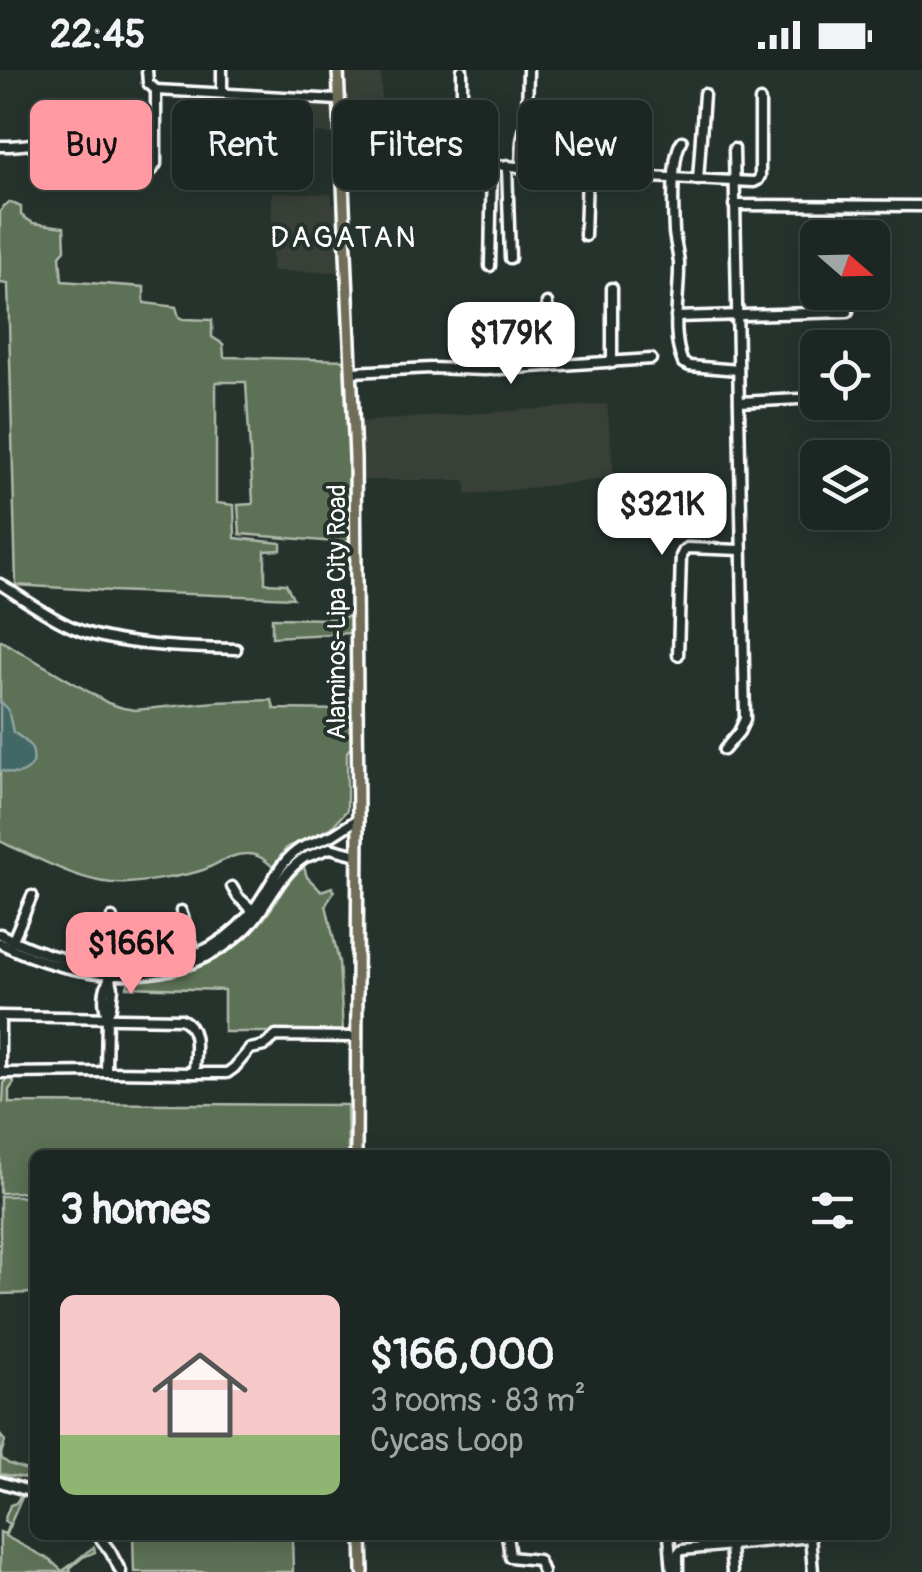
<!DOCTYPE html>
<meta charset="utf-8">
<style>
:root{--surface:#1c2622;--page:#252e2a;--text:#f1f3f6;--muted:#a0a5a5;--line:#3a4340;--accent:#ff9aa2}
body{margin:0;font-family:Pangolin,sans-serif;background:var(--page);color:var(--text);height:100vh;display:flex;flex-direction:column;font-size:38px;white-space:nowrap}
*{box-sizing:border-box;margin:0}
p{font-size:32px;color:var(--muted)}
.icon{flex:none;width:55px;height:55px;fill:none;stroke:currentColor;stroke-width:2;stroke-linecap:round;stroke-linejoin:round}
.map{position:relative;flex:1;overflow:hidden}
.panel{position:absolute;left:30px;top:1080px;width:860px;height:390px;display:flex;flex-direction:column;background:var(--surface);border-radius:15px;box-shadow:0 5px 25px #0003,0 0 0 2px var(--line)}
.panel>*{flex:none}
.top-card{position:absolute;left:30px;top:30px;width:862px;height:90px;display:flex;gap:20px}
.needle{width:65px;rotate:110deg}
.controls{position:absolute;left:800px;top:150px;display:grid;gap:20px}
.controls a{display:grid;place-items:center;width:90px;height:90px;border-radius:15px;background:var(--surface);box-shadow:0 5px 25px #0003,0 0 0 2px var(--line);font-size:50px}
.price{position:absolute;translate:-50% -85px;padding:0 22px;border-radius:20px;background:#fff;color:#222;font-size:32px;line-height:65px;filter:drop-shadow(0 2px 5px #0008)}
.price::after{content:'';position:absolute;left:50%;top:60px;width:30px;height:22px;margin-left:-15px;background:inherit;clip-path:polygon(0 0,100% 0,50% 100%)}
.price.selected{background:var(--accent);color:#111}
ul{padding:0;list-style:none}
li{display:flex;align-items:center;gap:30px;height:250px;padding:0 30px}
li+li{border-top:2px solid var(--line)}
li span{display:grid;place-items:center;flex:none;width:280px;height:200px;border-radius:15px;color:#555}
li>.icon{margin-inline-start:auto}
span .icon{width:120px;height:120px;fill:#fffc;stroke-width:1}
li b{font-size:42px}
h2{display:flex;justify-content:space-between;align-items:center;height:120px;padding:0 30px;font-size:42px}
.tag{padding:0 35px;border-radius:15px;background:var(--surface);box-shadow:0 5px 25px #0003,0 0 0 2px var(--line);font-size:35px;line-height:90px}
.tag.selected{background:var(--accent);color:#111}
.status{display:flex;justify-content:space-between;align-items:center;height:70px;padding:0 50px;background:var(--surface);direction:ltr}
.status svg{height:28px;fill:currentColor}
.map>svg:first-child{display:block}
.built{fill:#393f37}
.green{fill:#5c7155;stroke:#aeb8aa;stroke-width:2.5}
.water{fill:#436866;stroke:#8ea4a3;stroke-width:2.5}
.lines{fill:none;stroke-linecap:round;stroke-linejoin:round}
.minor-casing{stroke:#fff;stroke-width:15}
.major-casing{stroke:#fff;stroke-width:16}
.minor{stroke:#26332d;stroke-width:8}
.major{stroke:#706e59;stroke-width:9}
.labels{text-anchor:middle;stroke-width:8;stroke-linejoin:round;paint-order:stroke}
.street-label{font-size:25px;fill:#fff;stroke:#26332d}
.quarter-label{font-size:30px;letter-spacing:2.5px;fill:#fff;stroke:#26332d}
</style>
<div class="status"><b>22:45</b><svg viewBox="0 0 49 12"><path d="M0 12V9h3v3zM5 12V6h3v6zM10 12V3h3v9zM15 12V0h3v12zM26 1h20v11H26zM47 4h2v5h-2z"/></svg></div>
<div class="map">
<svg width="922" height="1502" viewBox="0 0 922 1502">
<rect width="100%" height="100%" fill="#26332d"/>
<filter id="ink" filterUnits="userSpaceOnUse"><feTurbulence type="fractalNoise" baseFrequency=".01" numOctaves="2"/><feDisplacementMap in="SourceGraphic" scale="20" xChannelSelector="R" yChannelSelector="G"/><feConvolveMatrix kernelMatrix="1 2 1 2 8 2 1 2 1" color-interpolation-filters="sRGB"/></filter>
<g filter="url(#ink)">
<g class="built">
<path d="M342,0H381L382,81L349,79L345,77Z"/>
<path d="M290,31L333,35L337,65L295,61L296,42L290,39Z"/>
<path d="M272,122L332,124V134L339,135L343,202L272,201Z"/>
<path d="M607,334L614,408L467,425L465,410H359L356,352Z"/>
</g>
<g class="green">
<path d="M10,132L21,137V145L33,153L64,157L65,180L60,186L62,211L144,217V233L176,237L179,247L183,249L212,250V267L223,274L224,287L348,290L350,324V468L347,473L240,464L238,435L252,434L253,432L246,312H216V433L234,435L235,468L281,473V480L265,481V513L286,514L293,528L111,521L16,515L8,214L0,213V142L4,136Z"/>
<path d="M351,546L350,563L272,567V548L334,549Z"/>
<path d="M0,570L108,633L123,638L135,640L216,632L272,630L274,639L349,640L351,677L347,682V740L331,758L287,777L273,797C265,790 257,783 246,784C231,784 216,795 203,800C186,806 145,812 127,813C87,816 45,791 10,776L0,771Z"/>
<path d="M304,797L307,807L321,821L332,817L334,821L326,835L339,892L343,962H224V920L127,917L129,911C183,910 232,890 266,846C279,829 286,810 304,797Z"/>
<path d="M11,1007L14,1013L9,1020V1033L347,1035L348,1085H35V1126L20,1122L0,1123V1033L3,1032L4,1013Z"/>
<path d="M0,1126H19L35,1130V1223L0,1224Z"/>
<path d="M0,1365L5,1371L1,1384L2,1389L9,1394L35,1403L33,1409L0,1404Z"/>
<path d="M21,1425H23L5,1466L50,1490L62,1501C75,1494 82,1484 94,1477L95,1482L83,1487L70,1498L71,1502H0V1462L5,1464L9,1454L4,1451L10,1435L16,1433Z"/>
<path d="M133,1465H292L293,1502H134Z"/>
</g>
<path class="water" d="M0,631L8,639L13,662C26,671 36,676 33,694C23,707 14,705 0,700Z"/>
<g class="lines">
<defs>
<g id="minor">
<path d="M147,0L148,13L156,20L339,30"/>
<path d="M222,0V23"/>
<path d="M462,0V35"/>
<path d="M682,71C671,85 673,142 674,162C675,172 678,183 679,193C680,226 670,262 683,293L690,296L738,300"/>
<path d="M0,76C24,77 49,69 72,72C102,75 107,108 152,100L156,94V20"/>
<path d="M342,83L476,93L587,104L754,112L758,110L760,106V31"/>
<path d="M507,95L510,188"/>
<path d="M521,97L522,71L527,47L528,0"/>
<path d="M698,110L704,24"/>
<path d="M734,135L922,136"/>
<path d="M585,166L587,104"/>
<path d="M490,196L492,94"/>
<path d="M612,218V293"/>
<path d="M547,233L551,296"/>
<path d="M676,247L848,242"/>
<path d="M352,302L431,298L485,300L651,289"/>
<path d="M739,332L799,329"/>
<path d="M0,514C24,529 48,547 74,558C115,576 190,578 236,579"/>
<path d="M678,585L681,486L684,480L687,478L741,480"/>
<path d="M724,680L739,662L745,649L734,79"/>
<path d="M305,776L333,765L358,749"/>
<path d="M309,786L330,778L357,785"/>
<path d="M232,817L238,827L256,843"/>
<path d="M181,841L197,889"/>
<path d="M0,864C78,905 186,918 249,845C268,824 276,793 301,778"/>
<path d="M12,872L32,826"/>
<path d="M0,873C76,912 180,922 246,859C268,837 278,805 304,788"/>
<path d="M107,945C102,932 104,919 110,907"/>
<path d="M0,946L181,949C201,958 194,985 194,1003L106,1002"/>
<path d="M0,946V1003L106,1002L107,946L111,937L113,918L108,896L112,848"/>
<path d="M194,1003H227L234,998L250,979L264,976L276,966L357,967"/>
<path d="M0,1412L35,1423"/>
<path d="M98,1465L110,1481L121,1502"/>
<path d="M507,1465L510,1487L538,1490L543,1502"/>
<path d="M669,1465L672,1502"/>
<path d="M810,1465L813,1502"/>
<path d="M730,1476L732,1502"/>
<path d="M678,1502V1483L682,1480L810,1467"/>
</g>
<g id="major">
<path d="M338,0L355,387L358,749L356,1085"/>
<path d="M362,1465L363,1502"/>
</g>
</defs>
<use href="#minor" class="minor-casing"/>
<use href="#major" class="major-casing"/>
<use href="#minor" class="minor"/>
<use href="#major" class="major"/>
</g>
</g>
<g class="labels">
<g class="street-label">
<text transform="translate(336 542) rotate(-90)" y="9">Alaminos-Lipa City Road</text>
</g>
<g class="quarter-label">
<text x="344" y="177">DAGATAN</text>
</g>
</g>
</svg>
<div class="controls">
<a><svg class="needle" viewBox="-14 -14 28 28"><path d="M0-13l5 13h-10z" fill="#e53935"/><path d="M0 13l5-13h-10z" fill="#a0a5a5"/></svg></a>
<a><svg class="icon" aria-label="locate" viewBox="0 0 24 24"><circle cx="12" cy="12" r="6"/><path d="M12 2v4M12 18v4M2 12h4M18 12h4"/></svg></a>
<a><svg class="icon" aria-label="layers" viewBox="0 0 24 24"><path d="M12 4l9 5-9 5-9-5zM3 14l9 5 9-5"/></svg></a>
</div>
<b class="price" style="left:511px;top:317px">$179K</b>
<b class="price" style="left:662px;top:488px">$321K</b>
<b class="price selected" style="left:131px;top:927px">$166K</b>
<div class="top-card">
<a class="tag selected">Buy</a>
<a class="tag">Rent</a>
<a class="tag">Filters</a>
<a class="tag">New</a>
</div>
<section class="panel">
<h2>3 homes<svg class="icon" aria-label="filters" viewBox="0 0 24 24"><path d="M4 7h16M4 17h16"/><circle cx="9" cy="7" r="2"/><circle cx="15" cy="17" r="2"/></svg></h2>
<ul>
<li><span style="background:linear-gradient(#f6c9c9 70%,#8fb573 0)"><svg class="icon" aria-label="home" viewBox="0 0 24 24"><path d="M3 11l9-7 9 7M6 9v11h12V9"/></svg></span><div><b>$166,000</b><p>3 rooms · 83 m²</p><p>Cycas Loop</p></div></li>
</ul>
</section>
</div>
